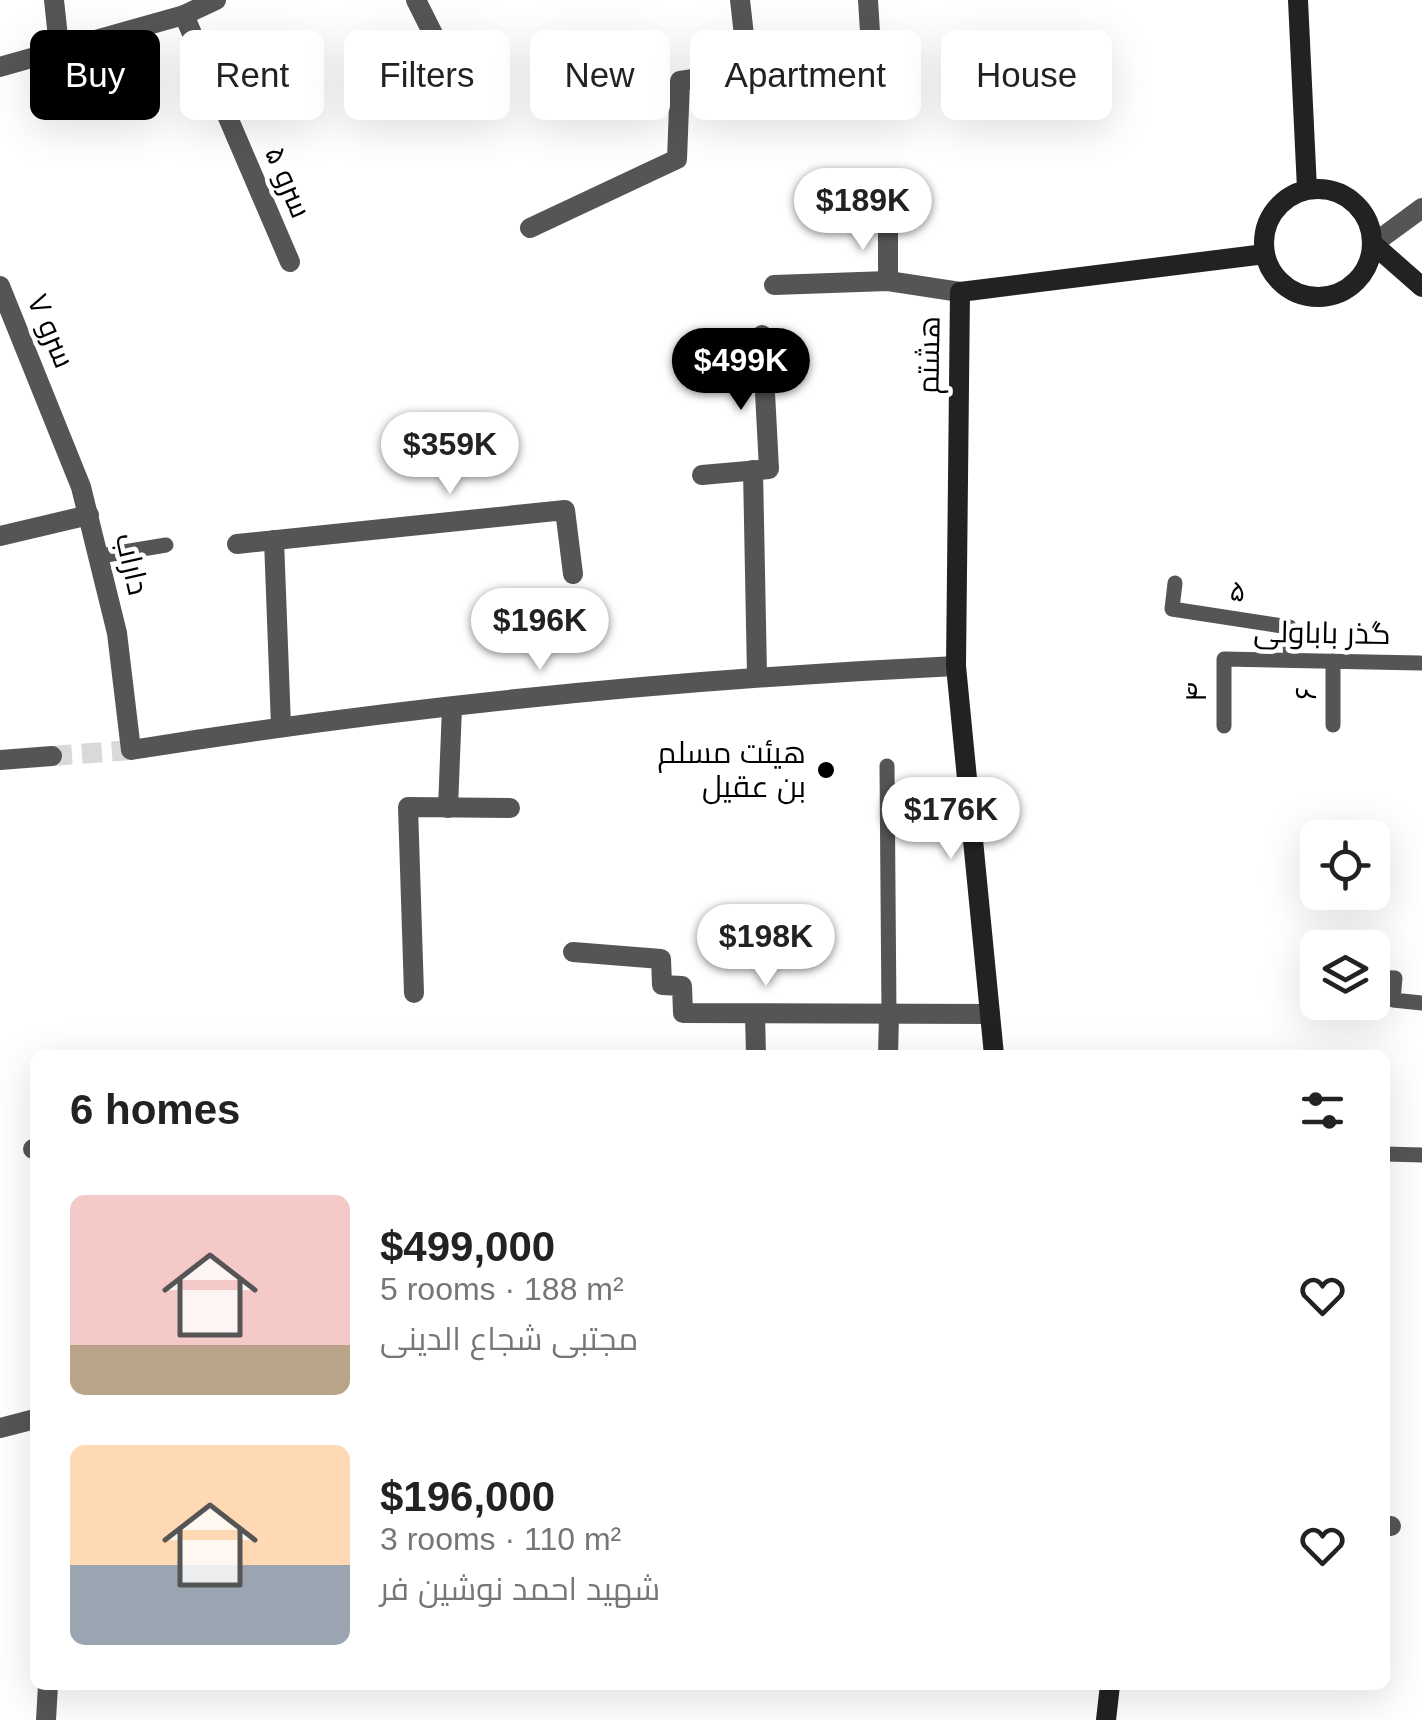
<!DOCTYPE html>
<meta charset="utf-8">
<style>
:root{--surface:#fff;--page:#f6f6f6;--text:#222;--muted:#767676;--accent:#000}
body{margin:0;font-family:Helvetica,Cairo,sans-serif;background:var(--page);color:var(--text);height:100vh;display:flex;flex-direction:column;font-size:38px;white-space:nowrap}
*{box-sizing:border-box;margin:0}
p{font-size:32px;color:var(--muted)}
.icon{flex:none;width:55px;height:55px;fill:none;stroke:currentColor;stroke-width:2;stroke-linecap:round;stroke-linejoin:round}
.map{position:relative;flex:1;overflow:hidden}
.sheet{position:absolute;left:30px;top:1050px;width:1360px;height:640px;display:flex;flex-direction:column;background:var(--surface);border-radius:15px;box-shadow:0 10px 40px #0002}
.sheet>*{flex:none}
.guide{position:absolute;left:30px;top:30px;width:1362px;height:90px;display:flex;gap:20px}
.fabs{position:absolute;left:1300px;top:820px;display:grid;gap:20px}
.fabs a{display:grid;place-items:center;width:90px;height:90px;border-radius:15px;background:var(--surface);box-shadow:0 10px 40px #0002;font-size:50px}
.price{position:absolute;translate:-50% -85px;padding:0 22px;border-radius:35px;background:#fff;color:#222;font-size:32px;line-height:65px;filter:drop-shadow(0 2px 5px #0008)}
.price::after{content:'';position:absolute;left:50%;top:60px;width:30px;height:22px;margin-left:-15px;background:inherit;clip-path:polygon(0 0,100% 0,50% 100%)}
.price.active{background:var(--accent);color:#fff}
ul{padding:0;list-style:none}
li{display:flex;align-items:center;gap:30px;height:250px;padding:0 40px}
li span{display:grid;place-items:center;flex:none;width:280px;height:200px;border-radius:15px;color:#555}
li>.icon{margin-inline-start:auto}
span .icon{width:120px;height:120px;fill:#fffc;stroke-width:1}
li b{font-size:42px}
h2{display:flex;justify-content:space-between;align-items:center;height:120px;padding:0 40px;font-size:42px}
.tag{padding:0 35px;border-radius:15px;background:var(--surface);box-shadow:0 10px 40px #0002;font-size:35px;line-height:90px}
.tag.active{background:var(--accent);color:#fff}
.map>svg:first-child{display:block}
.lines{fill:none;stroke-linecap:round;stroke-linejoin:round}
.street-tunnel{stroke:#d9d9d9;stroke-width:20;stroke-dasharray:20 10;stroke-linecap:butt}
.lane{stroke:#555;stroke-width:15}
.street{stroke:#555;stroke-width:20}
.secondary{stroke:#222;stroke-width:20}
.poi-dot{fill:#000;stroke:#fff;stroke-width:4}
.labels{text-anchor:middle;stroke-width:9;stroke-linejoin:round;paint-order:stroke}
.street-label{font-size:30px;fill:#000;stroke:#fff}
.poi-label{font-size:30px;fill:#000;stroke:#fff;text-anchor:end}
</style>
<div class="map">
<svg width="1422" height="1720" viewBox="0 0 1422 1720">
<rect width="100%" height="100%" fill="#fff"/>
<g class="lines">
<path class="street-tunnel" d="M52,756L131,750"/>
<g class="lane">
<path d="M100,556L166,545"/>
<path d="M1175,583L1172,609L1289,627L1291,660"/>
<path d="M1333,725V661"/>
<path d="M1224,726V659L1420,663"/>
<path d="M887,766L889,1015"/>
<path d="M1372,977L1395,978L1393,1000L1422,1003"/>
<path d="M1385,1154L1422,1155"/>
</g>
<g class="street">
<path d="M54,0L59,47"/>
<path d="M416,0L445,58"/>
<path d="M868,0L870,32"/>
<path d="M184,15L290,262"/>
<path d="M0,67L184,15L216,0"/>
<path d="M888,225V281"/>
<path d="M530,228L677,159L680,81L748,71L740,0"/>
<path d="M1373,244L1422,208"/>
<path d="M774,285L888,281L960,292"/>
<path d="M0,286L81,487L117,633L131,750C404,706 680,679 956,666"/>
<path d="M753,470L757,675"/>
<path d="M702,475L769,469L762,335"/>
<path d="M0,536L89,515"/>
<path d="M274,540L281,726"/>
<path d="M237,544L565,510L573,574"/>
<path d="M0,760L52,756"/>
<path d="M448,808L452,707"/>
<path d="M573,952L661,959L662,985L682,986L683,1013L990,1014"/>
<path d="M414,993L408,807L510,808"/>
<path d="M755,1014L756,1055"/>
<path d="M888,1055L889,1015"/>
<path d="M33,1149H35"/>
<path d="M0,1428L35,1419"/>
<path d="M1385,1526H1391"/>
<path d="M46,1720L48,1685"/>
</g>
<g class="secondary">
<path d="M1298,0L1307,189"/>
<circle cx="1318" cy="243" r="54"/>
<path d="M1373,244L1422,287"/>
<path d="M994,1055L956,666L960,292L1265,254"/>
<path d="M1106,1720L1110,1685"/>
</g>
</g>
<circle class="poi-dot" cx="826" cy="770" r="10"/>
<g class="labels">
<g class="street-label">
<text transform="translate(288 182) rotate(67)" y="10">سرو ۵</text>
<text transform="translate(51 331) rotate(67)" y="10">سرو ۷</text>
<text transform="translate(929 355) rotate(-89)" y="10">هشتم</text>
<text transform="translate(132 564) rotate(77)" y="10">داراب</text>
<text transform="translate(1238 591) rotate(8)" y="10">۵</text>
<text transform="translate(1322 633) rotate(1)" y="10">گذر باباولی</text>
<text transform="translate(1196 692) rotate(-90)" y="10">۴</text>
<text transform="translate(1306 693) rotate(-90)" y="10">۶</text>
</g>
<g class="poi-label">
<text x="806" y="763">هیئت مسلم<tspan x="806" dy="34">بن عقیل</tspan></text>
</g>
</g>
</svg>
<div class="fabs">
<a><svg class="icon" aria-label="locate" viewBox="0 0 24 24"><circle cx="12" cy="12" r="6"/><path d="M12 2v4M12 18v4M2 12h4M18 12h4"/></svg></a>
<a><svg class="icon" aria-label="layers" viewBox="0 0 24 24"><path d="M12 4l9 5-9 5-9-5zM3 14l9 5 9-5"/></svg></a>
</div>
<b class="price" style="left:863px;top:253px">$189K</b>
<b class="price active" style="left:741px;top:413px">$499K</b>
<b class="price" style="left:450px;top:497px">$359K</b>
<b class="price" style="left:540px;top:673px">$196K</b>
<b class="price" style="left:951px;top:862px">$176K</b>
<b class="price" style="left:766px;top:989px">$198K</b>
<div class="guide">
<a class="tag active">Buy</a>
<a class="tag">Rent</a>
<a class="tag">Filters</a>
<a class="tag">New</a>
<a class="tag">Apartment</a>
<a class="tag">House</a>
</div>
<section class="sheet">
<h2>6 homes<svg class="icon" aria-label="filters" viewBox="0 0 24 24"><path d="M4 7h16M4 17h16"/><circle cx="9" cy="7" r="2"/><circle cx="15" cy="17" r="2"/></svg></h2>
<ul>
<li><span style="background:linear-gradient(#f6c9c9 75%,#b9a48a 0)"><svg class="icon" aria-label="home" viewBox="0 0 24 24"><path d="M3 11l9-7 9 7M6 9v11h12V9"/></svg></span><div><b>$499,000</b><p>5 rooms · 188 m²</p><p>مجتبی شجاع الدینی</p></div><svg class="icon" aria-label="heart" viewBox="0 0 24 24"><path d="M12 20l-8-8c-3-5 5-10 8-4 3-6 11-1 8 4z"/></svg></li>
<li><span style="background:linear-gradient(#ffd9b3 60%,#9aa5b1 0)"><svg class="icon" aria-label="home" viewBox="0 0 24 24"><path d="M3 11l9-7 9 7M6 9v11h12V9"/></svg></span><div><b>$196,000</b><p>3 rooms · 110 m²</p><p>شهید احمد نوشین فر</p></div><svg class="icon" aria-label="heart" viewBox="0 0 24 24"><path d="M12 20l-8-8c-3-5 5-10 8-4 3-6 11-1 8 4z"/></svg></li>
</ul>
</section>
</div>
